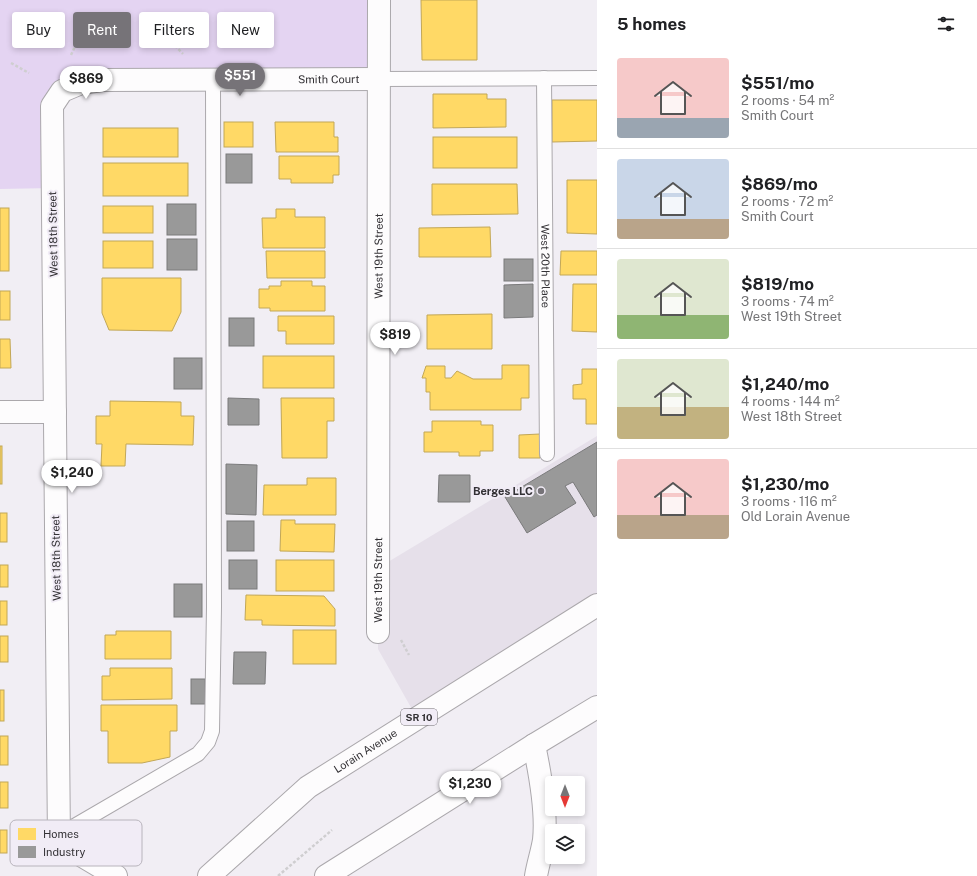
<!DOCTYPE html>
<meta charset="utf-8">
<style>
:root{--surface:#fff;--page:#f2f2f2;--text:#202124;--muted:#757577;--line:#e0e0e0;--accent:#767378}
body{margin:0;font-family:"Public Sans",sans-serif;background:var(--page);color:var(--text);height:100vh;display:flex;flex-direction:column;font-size:15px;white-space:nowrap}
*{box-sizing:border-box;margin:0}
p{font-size:13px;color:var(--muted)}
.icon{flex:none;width:22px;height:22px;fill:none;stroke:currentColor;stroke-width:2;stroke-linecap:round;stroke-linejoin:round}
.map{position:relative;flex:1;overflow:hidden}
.side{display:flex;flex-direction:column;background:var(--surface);width:380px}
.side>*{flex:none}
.banner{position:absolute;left:12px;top:12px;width:380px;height:36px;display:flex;gap:8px}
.needle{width:26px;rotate:180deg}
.tools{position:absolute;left:545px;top:776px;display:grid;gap:8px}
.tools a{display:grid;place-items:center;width:40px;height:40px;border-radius:4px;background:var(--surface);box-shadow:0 2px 6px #0003;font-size:20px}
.price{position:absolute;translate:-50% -34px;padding:0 9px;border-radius:14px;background:#fff;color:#222;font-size:13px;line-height:26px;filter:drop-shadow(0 1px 2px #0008)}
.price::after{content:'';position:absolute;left:50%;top:24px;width:12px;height:9px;margin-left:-6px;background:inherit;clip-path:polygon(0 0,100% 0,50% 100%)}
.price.active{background:var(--accent);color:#fff}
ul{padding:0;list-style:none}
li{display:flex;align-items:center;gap:12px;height:100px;padding:0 20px}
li+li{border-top:1px solid var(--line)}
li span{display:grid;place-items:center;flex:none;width:112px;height:80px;border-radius:4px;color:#555}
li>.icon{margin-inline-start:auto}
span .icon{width:48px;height:48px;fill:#fffc;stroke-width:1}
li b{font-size:17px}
h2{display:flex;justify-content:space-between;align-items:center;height:48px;padding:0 20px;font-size:17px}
.tag{padding:0 14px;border-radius:4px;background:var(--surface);box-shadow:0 2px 6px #0003;font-size:14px;line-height:36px}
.tag.active{background:var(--accent);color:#fff}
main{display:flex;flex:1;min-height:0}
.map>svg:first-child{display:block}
.built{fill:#e6e0ea}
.green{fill:#e4d4f2}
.homes{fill:#ffd966;stroke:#c2a757}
.industry{fill:#999;stroke:#7a7a7b}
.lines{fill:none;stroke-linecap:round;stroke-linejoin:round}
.service-casing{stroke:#aba8ac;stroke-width:16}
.minor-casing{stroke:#aba8ac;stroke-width:24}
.primary-casing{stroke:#aba8ac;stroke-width:24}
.path{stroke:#cfced0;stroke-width:2.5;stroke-dasharray:3 2;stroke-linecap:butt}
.service{stroke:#fdfcfd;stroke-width:14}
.minor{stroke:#fdfcfd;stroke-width:22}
.primary{stroke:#fdfcfd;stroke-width:22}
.poi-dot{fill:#767378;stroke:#f1ecf6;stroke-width:1.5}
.labels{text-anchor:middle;stroke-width:4;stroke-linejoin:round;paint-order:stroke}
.shield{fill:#f1ecf6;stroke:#6c696f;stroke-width:1}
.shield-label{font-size:10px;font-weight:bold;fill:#333135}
.street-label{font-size:11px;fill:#333135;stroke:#f1ecf6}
.poi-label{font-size:11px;font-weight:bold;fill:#333135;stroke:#f1ecf6;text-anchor:end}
.key{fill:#f1ecf6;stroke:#b8b4bc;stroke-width:1}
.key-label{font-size:11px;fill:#333135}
</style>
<main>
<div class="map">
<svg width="597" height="876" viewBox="0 0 597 876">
<rect width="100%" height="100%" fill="#f1eef4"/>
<path class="built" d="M597,436V605L417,718L378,649V568Z"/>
<path class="green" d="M0,0H379V79L62,91L53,188L0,189Z"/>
<g class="homes">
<path d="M421,0H477V60H422Z"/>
<path d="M433,94H487V99H506V127L433,128Z"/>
<path d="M552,100H597V141L552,142Z"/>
<rect x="224" y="122" width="29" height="25"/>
<path d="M275,122H334V137H338V152H276Z"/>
<rect x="103" y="128" width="75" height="29"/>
<rect x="433" y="137" width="84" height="31"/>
<path d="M279,156H339V175H333V183H291V179H279Z"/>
<rect x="103" y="163" width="85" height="33"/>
<path d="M567,180H597V234L567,233Z"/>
<path d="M432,184H517L518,214L432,215Z"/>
<rect x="103" y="206" width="50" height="27"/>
<rect x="0" y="208" width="9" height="63"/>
<path d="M276,209H295V217H325V248H263L262,218H276Z"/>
<path d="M490,227L491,257H419V228Z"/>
<rect x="103" y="241" width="50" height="27"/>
<path d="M266,251H325V278H267Z"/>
<path d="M561,251H597V275H560Z"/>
<path d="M102,278H181V312L172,331L109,330L102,313Z"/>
<path d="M281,281H312V286H325V311H270V308H259V289H269V286H281Z"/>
<path d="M573,284H597V332L572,331Z"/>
<rect x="0" y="291" width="10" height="29"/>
<path d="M492,314V349H427V315Z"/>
<path d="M278,316H334V344H286V331H278Z"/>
<path d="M0,339H10L11,368H0Z"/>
<rect x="263" y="356" width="71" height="32"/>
<path d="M502,365H529V398H521V410H430V392H426V378H422L426,366H445V378H451L457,371L473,379H502Z"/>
<path d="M582,369H597V424H586V399H573V385L582,384Z"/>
<path d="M281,398H334V421H327V458H282Z"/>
<path d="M110,401L181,402V416H194L193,445L126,444L125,466H101L102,444H96V416H110Z"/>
<path d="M432,421H481V425H493V451H480V456H459V452H424V432H432Z"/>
<path d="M540,434V458H519V435Z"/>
<rect x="0" y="446" width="2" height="38"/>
<path d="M307,478H336V515H263L264,485H307Z"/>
<rect x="0" y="513" width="7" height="29"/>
<path d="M281,520H295V524H335L334,552L280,551Z"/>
<rect x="276" y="560" width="58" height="31"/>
<rect x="0" y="565" width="8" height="22"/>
<path d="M246,595L324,596L335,609V626L262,625V620H245Z"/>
<rect x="0" y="601" width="7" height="24"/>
<rect x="293" y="630" width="43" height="34"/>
<path d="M116,631H171V659H105V635H116Z"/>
<rect x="0" y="636" width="8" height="26"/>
<path d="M110,668H172V699L102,700V676H110Z"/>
<rect x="0" y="690" width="4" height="31"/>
<path d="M101,705H177V731H170V757L142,763H108V731H101Z"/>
<rect x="0" y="736" width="8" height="29"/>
<rect x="0" y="782" width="8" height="26"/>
<rect x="0" y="830" width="7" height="23"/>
</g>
<g class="industry">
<rect x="226" y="154" width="26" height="29"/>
<rect x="167" y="204" width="29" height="31"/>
<rect x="167" y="239" width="30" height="31"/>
<rect x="504" y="259" width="29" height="22"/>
<path d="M533,284V317L504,318V285Z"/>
<rect x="229" y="318" width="25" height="28"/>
<rect x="174" y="358" width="28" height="31"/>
<path d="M228,398L259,399V425H228Z"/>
<path d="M597,442V515L594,517L573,482L565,486L576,503L527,533L505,497Z"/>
<path d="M226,464L257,465L256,515L226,514Z"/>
<path d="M439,475H470V502H438Z"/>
<rect x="227" y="521" width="27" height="30"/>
<rect x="229" y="560" width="28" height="29"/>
<rect x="174" y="584" width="28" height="33"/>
<path d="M234,652H266L265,684H233Z"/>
<rect x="191" y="679" width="14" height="25"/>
</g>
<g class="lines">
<defs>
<g id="service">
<path id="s1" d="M544,78L547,454"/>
<path d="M379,79L597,78"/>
<path d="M59,835L198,754L208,742L212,731L214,607L213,80"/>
</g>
<g id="minor">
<path d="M0,412H55"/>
<path id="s2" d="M378,632L379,0"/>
<path d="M534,745C540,773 547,812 544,840C542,852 538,864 536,876"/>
<path id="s3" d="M116,876L59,842L52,106L62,91L81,83L102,80L379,79"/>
<path d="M326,876L534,745L597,707"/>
</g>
<g id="primary">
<path id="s4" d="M209,876L308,787L597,605"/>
</g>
</defs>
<use href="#service" class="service-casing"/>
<use href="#minor" class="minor-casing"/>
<use href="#primary" class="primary-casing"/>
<g class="path">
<path d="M144,13L183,54"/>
<path d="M71,55L88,19"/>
<path d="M11,63L29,73"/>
<path d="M401,640L409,655"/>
<path d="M278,876L332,830"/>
</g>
<use href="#service" class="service"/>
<use href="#minor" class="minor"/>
<use href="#primary" class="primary"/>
</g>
<circle class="poi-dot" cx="541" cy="491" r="4"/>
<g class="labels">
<rect class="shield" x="401" y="709" width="36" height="16" rx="3"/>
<g class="shield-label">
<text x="419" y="721">SR 10</text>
</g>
<g class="street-label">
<text dy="4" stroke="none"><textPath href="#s3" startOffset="1089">Smith Court</textPath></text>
<text transform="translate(53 234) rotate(-91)" y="4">West 18th Street</text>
<text dy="4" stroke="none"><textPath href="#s2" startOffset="376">West 19th Street</textPath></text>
<text dy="4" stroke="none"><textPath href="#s1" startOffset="188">West 20th Place</textPath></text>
<text transform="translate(56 558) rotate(-91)" y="4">West 18th Street</text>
<text dy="4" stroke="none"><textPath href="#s2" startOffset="52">West 19th Street</textPath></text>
<text dy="4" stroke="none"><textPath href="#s4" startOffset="201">Lorain Avenue</textPath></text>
</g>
<g class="poi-label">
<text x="533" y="495">Berges LLC</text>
</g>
</g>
<rect x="10" y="820" width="132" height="46" rx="6" class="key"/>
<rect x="18" y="828" width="18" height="12" fill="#ffd966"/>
<rect x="18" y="846" width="18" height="12" fill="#999"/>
<g class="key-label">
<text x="43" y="838">Homes</text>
<text x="43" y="856">Industry</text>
</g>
</svg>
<div class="tools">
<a><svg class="needle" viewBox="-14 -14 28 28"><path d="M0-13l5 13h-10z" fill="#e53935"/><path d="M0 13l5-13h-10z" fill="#757577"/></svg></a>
<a><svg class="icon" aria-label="layers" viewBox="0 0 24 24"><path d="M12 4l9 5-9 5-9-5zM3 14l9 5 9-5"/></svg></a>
</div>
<b class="price active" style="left:240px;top:97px">$551</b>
<b class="price" style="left:86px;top:100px">$869</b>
<b class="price" style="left:395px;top:356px">$819</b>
<b class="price" style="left:72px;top:494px">$1,240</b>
<b class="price" style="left:470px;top:805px">$1,230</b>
<div class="banner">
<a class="tag">Buy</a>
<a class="tag active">Rent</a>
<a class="tag">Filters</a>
<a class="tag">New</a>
</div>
</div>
<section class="side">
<h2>5 homes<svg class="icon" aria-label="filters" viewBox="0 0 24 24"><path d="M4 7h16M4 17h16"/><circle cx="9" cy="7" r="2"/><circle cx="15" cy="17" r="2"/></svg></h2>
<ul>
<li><span style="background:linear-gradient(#f6c9c9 75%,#9aa5b1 0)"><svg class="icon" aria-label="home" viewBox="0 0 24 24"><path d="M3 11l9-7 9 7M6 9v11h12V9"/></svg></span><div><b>$551/mo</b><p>2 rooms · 54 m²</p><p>Smith Court</p></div></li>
<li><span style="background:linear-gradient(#c9d6e8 75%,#b9a48a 0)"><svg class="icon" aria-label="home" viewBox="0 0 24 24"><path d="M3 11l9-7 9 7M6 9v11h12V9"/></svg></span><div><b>$869/mo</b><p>2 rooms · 72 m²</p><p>Smith Court</p></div></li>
<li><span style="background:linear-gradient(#dfe7d0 70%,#8fb573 0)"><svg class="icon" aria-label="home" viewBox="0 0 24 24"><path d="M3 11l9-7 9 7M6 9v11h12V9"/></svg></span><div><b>$819/mo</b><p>3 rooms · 74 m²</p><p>West 19th Street</p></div></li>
<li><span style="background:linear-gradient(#dfe7d0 60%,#c2b280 0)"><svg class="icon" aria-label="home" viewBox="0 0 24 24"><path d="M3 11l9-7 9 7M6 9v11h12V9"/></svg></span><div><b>$1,240/mo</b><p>4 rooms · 144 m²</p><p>West 18th Street</p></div></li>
<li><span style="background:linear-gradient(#f6c9c9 70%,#b9a48a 0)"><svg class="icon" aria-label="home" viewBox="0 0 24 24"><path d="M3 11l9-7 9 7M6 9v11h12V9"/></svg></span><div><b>$1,230/mo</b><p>3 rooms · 116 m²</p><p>Old Lorain Avenue</p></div></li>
</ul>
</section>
</main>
